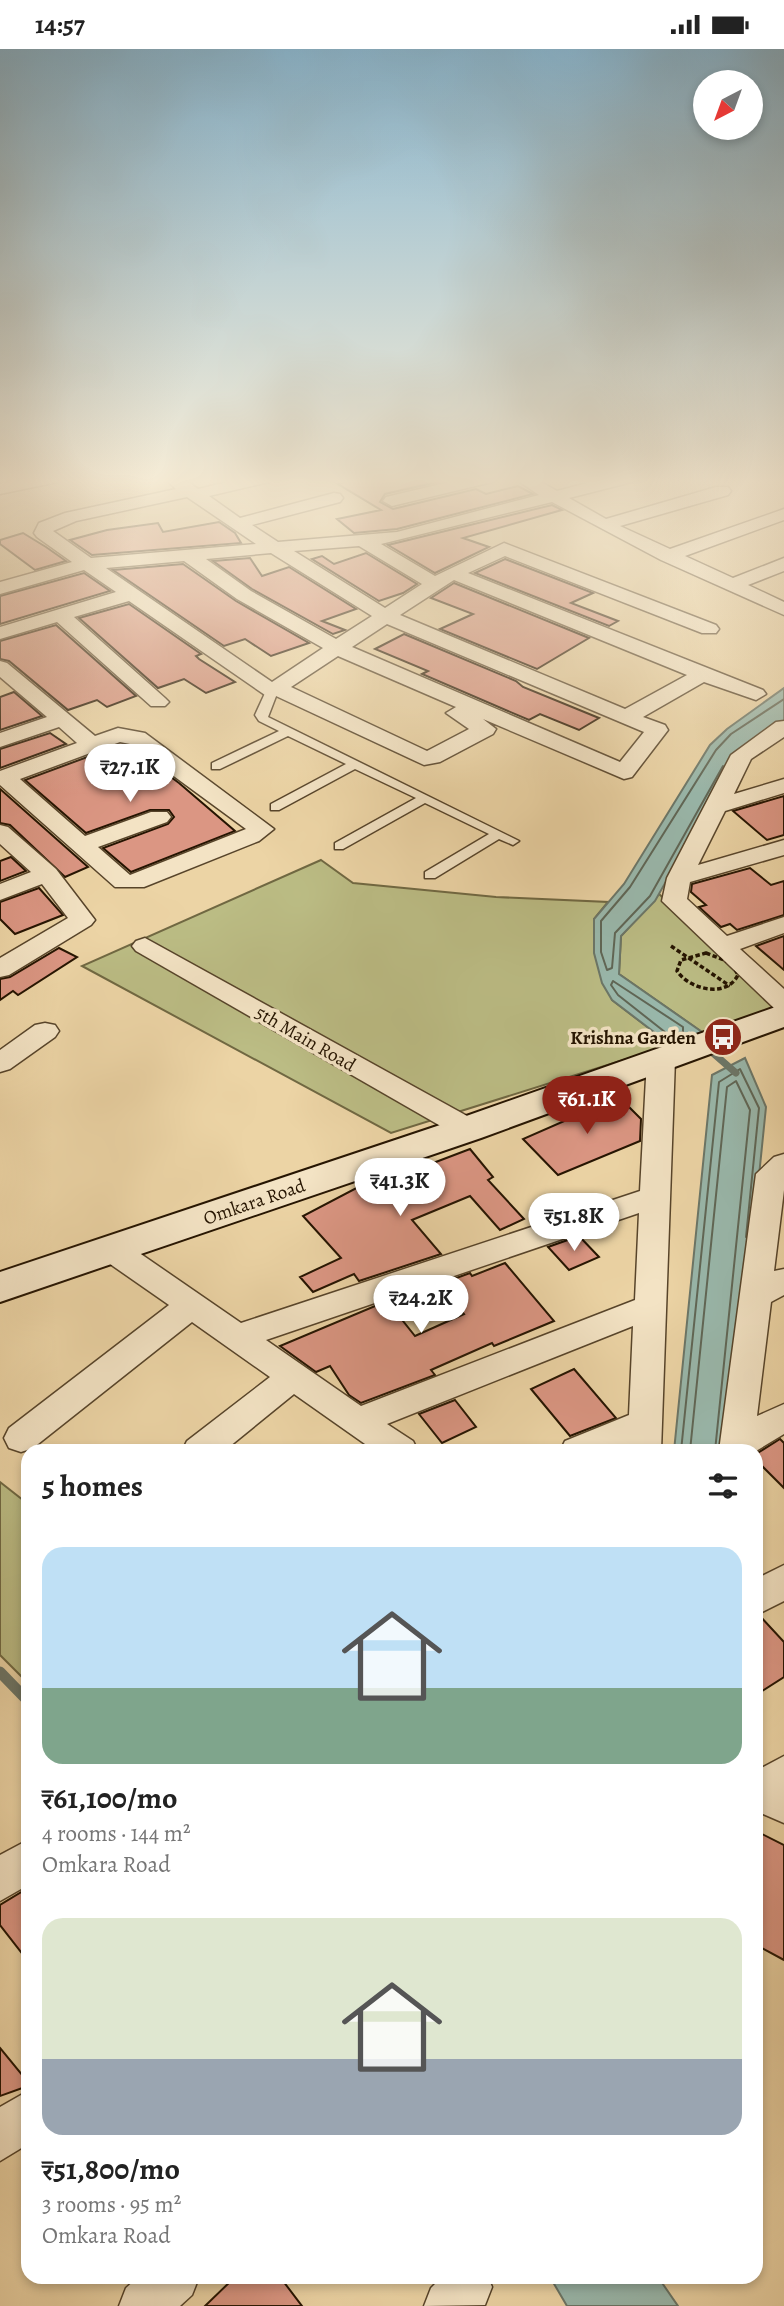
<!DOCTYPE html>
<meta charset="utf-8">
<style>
:root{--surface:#fff;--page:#f2f2f2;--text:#222;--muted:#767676;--accent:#8f2418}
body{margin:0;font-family:Alegreya,serif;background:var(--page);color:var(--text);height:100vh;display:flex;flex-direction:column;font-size:26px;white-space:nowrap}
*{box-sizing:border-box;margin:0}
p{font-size:23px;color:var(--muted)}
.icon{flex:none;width:38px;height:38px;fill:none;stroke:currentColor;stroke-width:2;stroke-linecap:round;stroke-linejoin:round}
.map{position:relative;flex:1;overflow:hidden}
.side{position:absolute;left:21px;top:1395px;width:742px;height:840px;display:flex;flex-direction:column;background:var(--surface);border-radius:21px;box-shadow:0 4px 10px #0003}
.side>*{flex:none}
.needle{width:46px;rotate:221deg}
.tools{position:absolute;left:693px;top:21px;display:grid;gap:14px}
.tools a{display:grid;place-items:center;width:70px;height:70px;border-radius:50%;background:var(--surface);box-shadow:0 4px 10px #0003;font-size:35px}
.price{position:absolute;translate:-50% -60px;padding:0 16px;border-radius:24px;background:#fff;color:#222;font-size:23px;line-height:46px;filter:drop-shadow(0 2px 4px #0008)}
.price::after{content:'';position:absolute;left:50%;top:42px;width:21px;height:16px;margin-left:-10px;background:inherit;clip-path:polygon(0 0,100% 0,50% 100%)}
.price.on{background:var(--accent);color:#fff}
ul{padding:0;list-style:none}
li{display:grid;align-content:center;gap:14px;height:371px;padding:0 21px}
li span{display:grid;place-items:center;height:217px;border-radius:21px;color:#555}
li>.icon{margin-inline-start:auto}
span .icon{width:126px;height:126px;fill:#fffc;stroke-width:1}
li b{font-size:30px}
h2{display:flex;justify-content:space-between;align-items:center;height:84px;padding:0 21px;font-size:30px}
.status{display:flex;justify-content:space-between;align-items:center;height:49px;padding:0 35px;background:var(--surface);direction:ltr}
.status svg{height:19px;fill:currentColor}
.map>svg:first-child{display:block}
.green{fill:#bbbc84;stroke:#706842;stroke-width:2}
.water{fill:#99b8ac;stroke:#6b7668;stroke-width:2}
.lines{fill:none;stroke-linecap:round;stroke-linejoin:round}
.shore{stroke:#5f6656;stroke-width:2}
.stream-far1{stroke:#6b7668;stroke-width:7}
.stream{stroke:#6b7668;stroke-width:11}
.building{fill:#db9683;stroke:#251401;stroke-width:2}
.lane-casing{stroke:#57442a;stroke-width:3}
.street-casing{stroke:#57442a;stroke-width:3}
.secondary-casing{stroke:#251401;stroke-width:4}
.path{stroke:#251401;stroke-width:3.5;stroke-dasharray:4.5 2.5;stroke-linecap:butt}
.lane{fill:#f3e3c4;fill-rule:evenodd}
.street{fill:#f3e3c4;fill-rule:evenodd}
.secondary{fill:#f3e3c4;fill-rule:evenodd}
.labels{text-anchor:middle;stroke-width:7;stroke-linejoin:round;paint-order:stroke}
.poi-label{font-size:19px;font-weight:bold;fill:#251401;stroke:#f3e3c4;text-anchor:end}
.street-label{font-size:19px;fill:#251401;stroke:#f3e3c4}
</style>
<div class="status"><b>14:57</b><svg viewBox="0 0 49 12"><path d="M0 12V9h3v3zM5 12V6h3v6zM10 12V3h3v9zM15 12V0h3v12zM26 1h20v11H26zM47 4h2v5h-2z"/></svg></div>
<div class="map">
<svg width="784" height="2257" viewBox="0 0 784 2257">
<rect width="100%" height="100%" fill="#ecd4a5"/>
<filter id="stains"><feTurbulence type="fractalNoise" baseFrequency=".00286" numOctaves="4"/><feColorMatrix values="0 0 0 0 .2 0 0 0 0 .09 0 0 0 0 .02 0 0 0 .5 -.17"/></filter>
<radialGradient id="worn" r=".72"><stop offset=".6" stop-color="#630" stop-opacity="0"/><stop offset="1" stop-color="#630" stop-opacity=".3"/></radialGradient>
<g class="green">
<path d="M321,811L353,834L496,848L608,853L594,870L612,951L671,996L391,1084L82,917Z"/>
<path d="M659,845L784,958L702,983L619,925L621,887Z"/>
<path d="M0,1433L28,1455V1634L0,1606Z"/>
</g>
<g class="water">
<path d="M784,639V672L741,700L655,852L621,887L619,925L702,983L671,996L612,951L602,934L594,904V870L624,835L710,696L727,680Z"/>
<path d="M745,1009L766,1058L731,1402H674L712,1026Z"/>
<path d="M550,2228H658L678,2257H567Z"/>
</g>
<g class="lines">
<g class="shore">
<path d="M723,717L650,847L615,884L612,919L607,921L601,903V872L630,838L716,701L731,685L784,650"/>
<path d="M613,932L683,978V983L670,987L618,946L611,936Z"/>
<path d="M681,1402L719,1033L740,1020L759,1059L746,1188"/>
<path d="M690,1402L727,1038L736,1032L750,1061L715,1402"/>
</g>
<path class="stream-far1" d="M706,998L736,1024"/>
<path class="stream" d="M0,1623L28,1652"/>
</g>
<g class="building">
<path d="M361,429H455L385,445L380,453L393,460L476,440L486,445L518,437L533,445L397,480L354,484L337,470L381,461L338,435Z"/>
<path d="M552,456L562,461L463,489L489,498L435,524L388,496Z"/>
<path d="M219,473L235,484L241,494L92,506L70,491L107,481L158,474L163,483Z"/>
<path d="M23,484L46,498L66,512L35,521L0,495V491Z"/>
<path d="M366,504L417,535L403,544L379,552L312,510L322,507L334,515Z"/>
<path d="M250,509L262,527L289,518L356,560L322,572L345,581L333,585L252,540L213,512Z"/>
<path d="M505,510L593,544L571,554L618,572L609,577L475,524Z"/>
<path d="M183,515L236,552L309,594L271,607L245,590L224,597L113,521Z"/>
<path d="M84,524L110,542L0,575V547Z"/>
<path d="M454,534L589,589L537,620L440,580L473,565L431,549Z"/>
<path d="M129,555L201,605L196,607L199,610L235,633L206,644L184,630L158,639L79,569Z"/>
<path d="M56,576L136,647L107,658L97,651L68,661L9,612L0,610V592Z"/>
<path d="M404,585L516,632L523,638L599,669L579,681L540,665L529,671L422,625L428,622L375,600Z"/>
<path d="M14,643L42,667L0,681V648Z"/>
<path d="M50,684L66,695L0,719V700Z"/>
<path d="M120,696L129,697L179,734L235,782L131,823L103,799L168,775L174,768L169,761H150L86,784L25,731Z"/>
<path d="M0,740L88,818L65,828L10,776L0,774Z"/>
<path d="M784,747V786L767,791L733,762Z"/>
<path d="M11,808L26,822L0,832V812Z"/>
<path d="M750,819L771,836L784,832V866L737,881L730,875L721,878L699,858L706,856L691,843L692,835Z"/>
<path d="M39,839L63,866L15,885L0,870V853Z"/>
<path d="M784,887V921L756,897Z"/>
<path d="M59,899L77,908L18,946L13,942L0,951V930L10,928Z"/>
<path d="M619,1048L641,1070L640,1092L558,1126L523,1090Z"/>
<path d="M470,1100L493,1128L488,1131L524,1170L500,1181L470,1147L412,1171L441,1205L359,1232L354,1225L313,1243L300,1228L341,1209L303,1167L366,1134L370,1138Z"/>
<path d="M579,1187L599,1208L569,1221L548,1198Z"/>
<path d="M505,1214L554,1272L494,1297L492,1294L431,1321L435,1326L361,1354L349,1346L330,1317L316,1323L280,1297L387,1252L415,1287L464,1265L440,1235L470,1224L472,1227Z"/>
<path d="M574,1320L616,1369L570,1387L531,1340Z"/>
<path d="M455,1351L476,1378L442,1394L419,1365Z"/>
<path d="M780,1390L784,1394V1439L756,1411V1405Z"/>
<path d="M760,1567L784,1593V1628L756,1646V1568Z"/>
<path d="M756,1782L784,1796V1911L756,1896Z"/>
<path d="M28,1839V1912L0,1876V1856Z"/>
<path d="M0,1999L28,2033V2037L0,2047Z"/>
<path d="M235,2228H280L302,2257H205Z"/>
</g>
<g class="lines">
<defs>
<path id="lane" d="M272,639L278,642L268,668L519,792L513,796L499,790L435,829H425V823L489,785L425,754L343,800H335V794L416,749L355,720L279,761H271V755L346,715L288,687L220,720H212V714L279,682L259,672L255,666L266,642Z"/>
<g id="street">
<path d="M28,429H61L58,433L0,445V435Z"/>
<path d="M164,429H183L198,440L243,429H271L269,433L209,447L240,469L334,444L340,445L343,449L340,453L252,476L278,493L397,483L539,446L514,429H534L557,442L606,429H634L632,433L569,449L606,470L716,438H728L731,442L728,446L620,477L670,500L784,460V471L685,507L733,529L784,509V522L748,536L784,553V566L661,511L552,453L381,495L435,527L504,494L716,576L719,580L716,584H702L505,507L468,524L763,641L766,645L756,651L704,633L643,668L665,676L668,681L632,728L624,730L483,670L496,680L493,685L440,713L424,716L276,647L265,646L129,552L74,568L165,649L169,653L165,657H151L57,573L0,590V578L116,543L84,521L0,545V533L72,513L37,488L34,484L39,474L65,464L176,440ZM187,448L256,495L91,509L53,482L76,472ZM359,497L422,535L385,559L294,502ZM271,504L372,567L336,590L251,542L206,510ZM184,512L237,550L323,599L272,633L106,519ZM454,531L687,626L625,660L400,566ZM387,575L644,683L620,713L352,598ZM338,607L456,658L446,664L469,680L427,702L291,638Z"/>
<path d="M466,429H495L492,433L392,457L383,452L386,448Z"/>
<path d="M0,612L7,614L95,687L118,679L145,684L274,780L259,792L144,838H115L0,736V722L77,694L59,678L0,698V684L47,668L0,628ZM120,693L130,695L246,780L130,826L98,798L167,773L171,768L167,763H151L85,787L20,730Z"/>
<path d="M784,672V688L751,710L734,745L784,730V744L725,762L698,816L784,791V806L690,833L687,850L727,887L784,868V884L740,900L784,940V962L775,960L662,852L667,829L731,706L776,673Z"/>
<path d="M0,776L8,778L56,820L95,871L91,876L9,926L0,928V909L68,869L42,835L0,851V835L31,823L0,795Z"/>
<path d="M145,889L478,1073L482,1080L478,1087L468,1090L458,1087L136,902L132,897L136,892Z"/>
<path d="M45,974L55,976L59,982L55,988L10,1020L0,1023V1001L35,976Z"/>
<path d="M661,1001L671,1004L675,1010L661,1402H627V1396L613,1402H560L565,1392L629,1366L633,1277L387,1375L413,1392L418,1402H375L294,1345L224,1402H182L187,1392L270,1328L192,1273L33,1399L21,1403L9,1399L4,1389L9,1379L169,1256L100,1208L95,1200L100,1192L111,1189L122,1192L241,1274L640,1142L647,1010L651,1004ZM639,1164L635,1251L361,1357L266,1291Z"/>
<path d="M784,1105V1141L774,1222L784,1220V1246L771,1253L757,1367L784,1355V1385L756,1402H719L756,1125L774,1108Z"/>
<path d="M784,1516V1552L756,1566V1530Z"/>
<path d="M784,1707V1774L756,1762V1722Z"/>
<path d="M28,1791V1836L0,1852V1806Z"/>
<path d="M28,2042V2095L0,2112V2058Z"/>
<path d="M138,2228H199L192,2246L180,2257H119L126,2239Z"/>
<path d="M442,2228H488L492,2238L485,2256L424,2257L431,2239Z"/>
</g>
<path id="secondary" d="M784,955V978L481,1089L0,1253V1223L455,1071Z"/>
</defs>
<use href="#lane" class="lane-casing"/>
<use href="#street" class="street-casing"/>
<use href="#secondary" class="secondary-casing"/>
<g class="path">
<path d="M671,897L730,937"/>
<path d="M706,904L732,914L738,926C726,950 689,940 677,922L681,911Z"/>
</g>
<use href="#lane" class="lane"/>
<use href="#street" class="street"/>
<use href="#secondary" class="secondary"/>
</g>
<linearGradient id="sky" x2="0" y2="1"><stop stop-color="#88b6d0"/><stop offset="0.58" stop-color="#f6ecd6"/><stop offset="1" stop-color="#f6ecd6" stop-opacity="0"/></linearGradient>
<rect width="784" height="745" fill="url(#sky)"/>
<defs>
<symbol id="bus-disc" viewBox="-11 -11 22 22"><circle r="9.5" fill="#8f2418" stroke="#f3e3c4"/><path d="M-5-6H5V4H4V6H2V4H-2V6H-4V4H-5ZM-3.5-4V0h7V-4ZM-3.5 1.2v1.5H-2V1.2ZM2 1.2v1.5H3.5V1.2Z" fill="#fff"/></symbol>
</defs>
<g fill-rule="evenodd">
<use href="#bus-disc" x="701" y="966" width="44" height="44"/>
</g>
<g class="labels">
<g class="poi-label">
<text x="696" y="995">Krishna Garden</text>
</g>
<g class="street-label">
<text transform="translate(306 989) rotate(30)" y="7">5th Main Road</text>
<text transform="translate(254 1152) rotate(-19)" y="7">Omkara Road</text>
</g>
</g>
<rect width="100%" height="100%" filter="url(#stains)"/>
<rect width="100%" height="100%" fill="url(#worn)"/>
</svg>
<div class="tools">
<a><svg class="needle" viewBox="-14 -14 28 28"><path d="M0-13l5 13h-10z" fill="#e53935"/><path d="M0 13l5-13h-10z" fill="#767676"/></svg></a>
</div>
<b class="price" style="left:130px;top:755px">₹27.1K</b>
<b class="price on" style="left:587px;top:1087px">₹61.1K</b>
<b class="price" style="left:400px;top:1169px">₹41.3K</b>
<b class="price" style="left:574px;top:1204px">₹51.8K</b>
<b class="price" style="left:421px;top:1286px">₹24.2K</b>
<section class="side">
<h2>5 homes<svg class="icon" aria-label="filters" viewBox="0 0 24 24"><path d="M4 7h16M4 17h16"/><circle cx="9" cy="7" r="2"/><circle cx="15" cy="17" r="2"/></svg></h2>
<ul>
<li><span style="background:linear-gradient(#bfe0f5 65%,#7fa58c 0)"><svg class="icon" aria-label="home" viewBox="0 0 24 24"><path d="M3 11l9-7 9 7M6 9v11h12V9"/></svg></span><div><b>₹61,100/mo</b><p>4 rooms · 144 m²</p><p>Omkara Road</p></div></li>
<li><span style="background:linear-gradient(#dfe7d0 65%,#9aa5b1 0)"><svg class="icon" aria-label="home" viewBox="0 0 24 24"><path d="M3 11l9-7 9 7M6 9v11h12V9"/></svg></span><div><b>₹51,800/mo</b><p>3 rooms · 95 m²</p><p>Omkara Road</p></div></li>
</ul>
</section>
</div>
